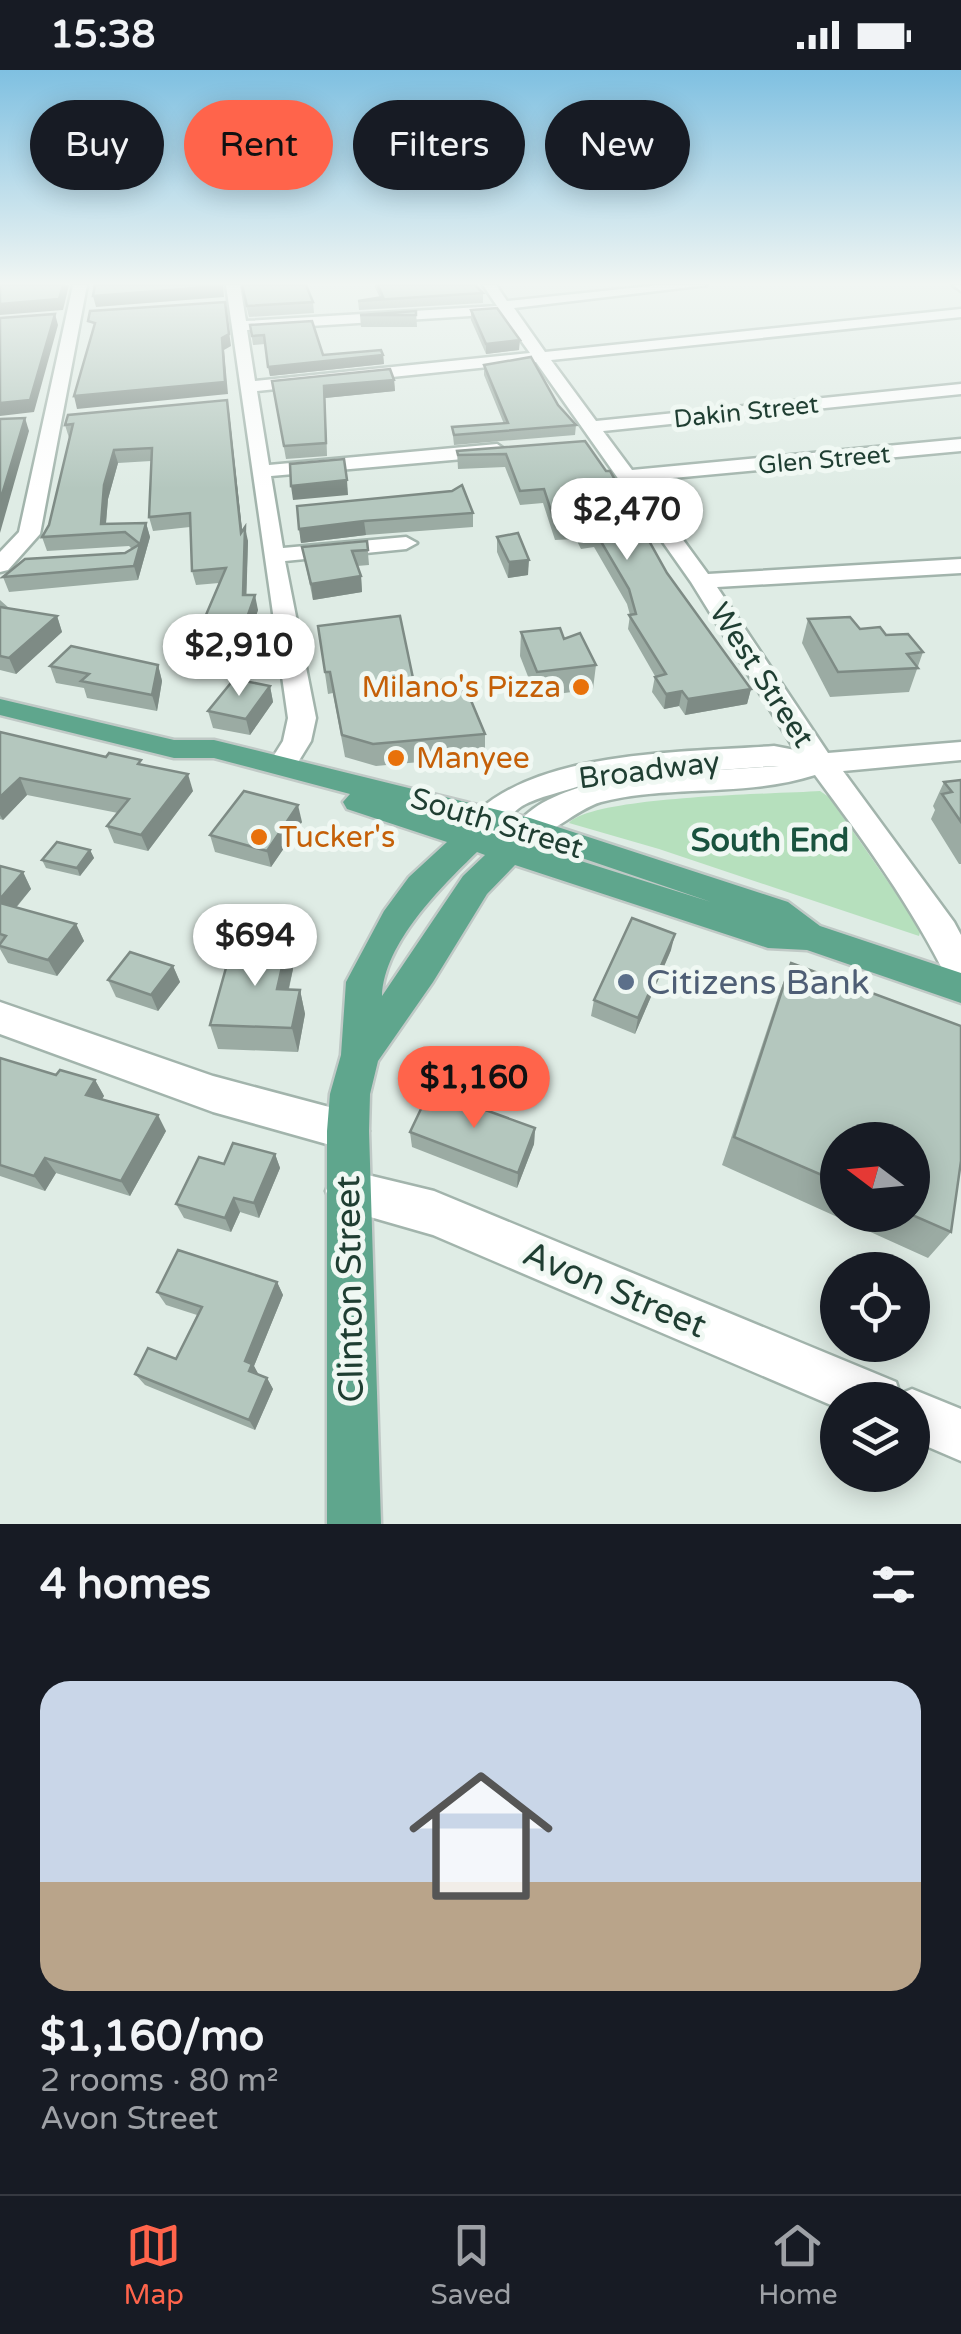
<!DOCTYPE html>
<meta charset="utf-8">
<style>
:root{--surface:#171b24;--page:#242831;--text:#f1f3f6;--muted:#9ea1a6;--line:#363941;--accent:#ff644b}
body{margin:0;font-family:"Varela Round",sans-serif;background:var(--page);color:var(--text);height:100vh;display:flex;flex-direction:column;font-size:38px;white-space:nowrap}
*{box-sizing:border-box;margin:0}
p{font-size:32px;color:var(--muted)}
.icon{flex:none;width:55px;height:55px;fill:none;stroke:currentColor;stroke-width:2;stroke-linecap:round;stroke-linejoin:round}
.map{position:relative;height:1454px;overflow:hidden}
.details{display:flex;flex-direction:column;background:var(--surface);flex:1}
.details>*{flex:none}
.hud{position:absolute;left:30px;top:30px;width:902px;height:90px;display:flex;gap:20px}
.needle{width:65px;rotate:286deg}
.buttons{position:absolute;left:820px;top:1052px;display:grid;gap:20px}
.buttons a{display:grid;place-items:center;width:110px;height:110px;border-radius:50%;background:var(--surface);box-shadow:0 5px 25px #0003;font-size:50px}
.price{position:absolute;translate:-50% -85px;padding:0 22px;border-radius:35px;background:#fff;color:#222;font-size:32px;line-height:65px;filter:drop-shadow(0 2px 5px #0008)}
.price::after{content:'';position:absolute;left:50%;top:60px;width:30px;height:22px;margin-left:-15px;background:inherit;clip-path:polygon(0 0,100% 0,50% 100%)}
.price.on{background:var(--accent);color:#111}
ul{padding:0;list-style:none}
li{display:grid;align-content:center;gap:20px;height:530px;padding:0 40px}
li+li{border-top:2px solid var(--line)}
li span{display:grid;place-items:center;height:310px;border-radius:30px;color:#555}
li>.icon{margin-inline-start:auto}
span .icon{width:180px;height:180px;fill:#fffc;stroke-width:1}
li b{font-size:42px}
h2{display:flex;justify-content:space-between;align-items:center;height:120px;padding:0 40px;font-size:42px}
.tag{padding:0 35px;border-radius:45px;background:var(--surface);box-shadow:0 5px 25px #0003;font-size:35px;line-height:90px}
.tag.on{background:var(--accent);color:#111}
.status{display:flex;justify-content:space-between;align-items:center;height:70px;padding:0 50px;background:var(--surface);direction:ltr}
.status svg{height:28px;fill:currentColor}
.tabs{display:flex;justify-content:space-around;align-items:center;height:140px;border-top:2px solid var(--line);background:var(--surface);font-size:28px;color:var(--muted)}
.tabs a{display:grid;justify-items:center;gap:5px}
.tabs .on{color:var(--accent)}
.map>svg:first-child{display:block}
.green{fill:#b6e0bd}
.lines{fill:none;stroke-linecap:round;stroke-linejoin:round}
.minor-casing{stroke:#a2b4ac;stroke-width:5}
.major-casing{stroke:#c0c9c6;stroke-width:5}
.minor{fill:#fff;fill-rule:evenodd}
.major{fill:#5fa68d;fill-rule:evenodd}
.wall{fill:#9baba3;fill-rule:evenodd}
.shaded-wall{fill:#7e8b85}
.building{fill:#b4c7be;stroke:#7e8b85;stroke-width:2.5}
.food-dot{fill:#e8710a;stroke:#f0f8f3;stroke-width:4}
.service-dot{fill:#5c6f8a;stroke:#f0f8f3;stroke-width:4}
.labels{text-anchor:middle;stroke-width:10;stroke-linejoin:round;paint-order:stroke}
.far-street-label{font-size:25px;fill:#1f3e32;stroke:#f0f8f3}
.street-label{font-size:30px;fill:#1f3e32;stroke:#f0f8f3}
.food-label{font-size:30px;fill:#c56008;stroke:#f0f8f3;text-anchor:start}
.neighbourhood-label{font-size:32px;font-weight:bold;fill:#19523e;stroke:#f0f8f3}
.near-service-label{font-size:35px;fill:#4e5e75;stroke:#f0f8f3;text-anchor:start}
.near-street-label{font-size:35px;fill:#1f3e32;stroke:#f0f8f3}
</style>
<div class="status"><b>15:38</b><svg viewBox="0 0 49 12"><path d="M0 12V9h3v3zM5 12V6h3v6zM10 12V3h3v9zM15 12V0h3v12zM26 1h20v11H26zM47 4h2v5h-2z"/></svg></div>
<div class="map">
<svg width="961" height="1454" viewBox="0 0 961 1454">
<rect width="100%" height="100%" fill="#dfece5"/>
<path class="green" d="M820,721L829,727L921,859L919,866L659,779L569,753C593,726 776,724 820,721Z"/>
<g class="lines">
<defs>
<g id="minor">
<path d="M73,215H87L40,464L8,500L0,502V482L19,462Z"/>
<path d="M226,215H240L246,251L497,236L483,215H496L507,231L660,215H707L514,238L545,282L961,239V247L551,290L596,351L961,314V324L603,361L632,400L961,369V381L640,411L708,504L961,489V503L717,517L828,683L961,672V690L843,701L954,852L961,865V915L948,910C912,837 864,771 815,705C742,728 671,714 601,732C573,740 544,774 519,767L514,759C529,734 565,721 592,714L582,715C564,722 539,726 522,736C500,750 491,785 461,776L456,768C508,678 683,683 774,676L795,680L691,512L536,292L257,321L269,395L497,374L506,380L497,386L271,406L283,478L406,467L417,473L406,479L285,491L316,648L311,671L292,702H272L268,695L283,671L288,648ZM502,244L530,283L255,311L247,260ZM774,696H779L633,706H636Z"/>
<path d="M953,215H961V221Z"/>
<path d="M0,932L213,1006L348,1042L362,1047L369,1061L362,1075L348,1080L213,1042L0,964Z"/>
<path d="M347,1100L434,1121L896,1312L900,1324L912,1319L961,1339V1391L912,1370V1330H838V1338L433,1165L332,1136L326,1121L332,1106Z"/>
</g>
<path id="major" d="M0,629L174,670H214L530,748L788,832L820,856L961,903V933L807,880L768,878L515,795L487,824L433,912L378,991L370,1024L369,1061L381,1454H327V1061L330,1024L341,985L346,912L384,841L409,807L447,772L347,739L343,732L350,724L214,688H174L0,645ZM438,746L507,764L504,767ZM535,772L711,832L533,776ZM477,782L485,785L463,806L382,926C384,873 441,817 477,782Z"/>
</defs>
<use href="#minor" class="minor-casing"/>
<use href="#major" class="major-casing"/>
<use href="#minor" class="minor"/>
<use href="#major" class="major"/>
</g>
<g class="wall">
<path d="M241,215H306L313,232L314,243L249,247Z"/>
<path d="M374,215H475L483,223V233L359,240L358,231L380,228Z"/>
<path d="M471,240L519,280L486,284L471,250Z"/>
<path d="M416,241L417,257H361L360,245Z"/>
<path d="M250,255L323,285H383L384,294L270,306L265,274L253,275Z"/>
<path d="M484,295L558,335L576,355L575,365L454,375L452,357L504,354L484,305Z"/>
<path d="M394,310L395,321L325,328L327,386L286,389L272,311Z"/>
<path d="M229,342L242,461L248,471L246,525L258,540L241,591L195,595L191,580L219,513L196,515L192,501L190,457L153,461L149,447L151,391L118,393L108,429L106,454L146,453L150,467L138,510L9,522L3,507L125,483L132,479L129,476L47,481L42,467L49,455L69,368L65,355Z"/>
<path d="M585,371L667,503L751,619L747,634L685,645L679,636L664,639L652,622L655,606L628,559L630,545L627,534L594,477L581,479L576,469L555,470L543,433L520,435L505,397L458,399L457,381Z"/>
<path d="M297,436L473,443V457L366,465L301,473Z"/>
<path d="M497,467L528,505L508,508L497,482Z"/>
<path d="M367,471L369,495L357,496L361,506L362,522L313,530L302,477Z"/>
<path d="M0,530L9,538L57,546L62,562L16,604L0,600Z"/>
<path d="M808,549L886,565L923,582L909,622L830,627L802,573Z"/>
<path d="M318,556L414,613L454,623L485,664V686L376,696L345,687L333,623L328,624Z"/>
<path d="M521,562L564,569L596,595L593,619L536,627L520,586Z"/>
<path d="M158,595L162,611L157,641L87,628L84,618L56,613L50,596Z"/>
<path d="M270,616L273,632L250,665L213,658L208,641Z"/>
<path d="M0,662L143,695L193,721L148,781L114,773L107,756L118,743L27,725L3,750L0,749Z"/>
<path d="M961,710V794H959L931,749L935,740L933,736L944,712Z"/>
<path d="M302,752L271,797L215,782L210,765Z"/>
<path d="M90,780L94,788L80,806L46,798L42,790Z"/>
<path d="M0,796L23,802L31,819L16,838L76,854L84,871L57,906L8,893L0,879Z"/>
<path d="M671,880L635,964L591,946L594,930Z"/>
<path d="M791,893L951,1162L928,1188L722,1095L779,924ZM838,1070L912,1145H838Z"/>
<path d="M173,896L180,912L158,941L116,927L108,910Z"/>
<path d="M293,899L289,919L300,920L305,944L298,982L218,979L210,955Z"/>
<path d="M0,988L56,1005L95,1010L104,1026L102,1029L166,1061L130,1126L56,1103L45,1121L0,1106Z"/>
<path d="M535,1058L534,1074L517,1118L412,1077L410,1062Z"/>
<path d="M275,1084L280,1098L259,1148L240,1142L231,1162L184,1148L176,1134L224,1094Z"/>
<path d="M277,1212L283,1225L254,1296L258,1305L267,1308L273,1319L255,1360L145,1315L135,1304L176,1289L197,1245L166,1235L157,1222Z"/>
</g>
<g class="shaded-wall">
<path d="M63,215H69L63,240L0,245V234Z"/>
<path d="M223,215L224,227L96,237L93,226Z"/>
<path d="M225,232L231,276L224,280L228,324L77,339L74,326L222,268Z"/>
<path d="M55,244L58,255L34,342L0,346V333Z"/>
<path d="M520,270L519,280L486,284V274Z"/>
<path d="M383,285L384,294L270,306L268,297Z"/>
<path d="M394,310L395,321L325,328L327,386L324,316Z"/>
<path d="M227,330L229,342L244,477L241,463Z"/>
<path d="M25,348L29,361L0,463V431Z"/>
<path d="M114,380L118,393L108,429L105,463L101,454L104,415Z"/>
<path d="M347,410L348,425L293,430L291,416Z"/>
<path d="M364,451L366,465L301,473L299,459Z"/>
<path d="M146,453L150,467L138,510L134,496Z"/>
<path d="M245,457L248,471L246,540L243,525Z"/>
<path d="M529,490L528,505L508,508L509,492Z"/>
<path d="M361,506L362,522L313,530L311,514Z"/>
<path d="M255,525L258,540L241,591L237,576Z"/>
<path d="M57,546L62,562L16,604L9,588Z"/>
<path d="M158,595L162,611L157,641L152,625Z"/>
<path d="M270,616L273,632L250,665L246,649Z"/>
<path d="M751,619L747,634L685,645L688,629Z"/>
<path d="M682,621L679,636L664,639L666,624Z"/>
<path d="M188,704L193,721L148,781L141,765Z"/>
<path d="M20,708L27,725L3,750L0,745V727Z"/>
<path d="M298,735L302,752L271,797L267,781Z"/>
<path d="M90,780L94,788L80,806L77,798Z"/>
<path d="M23,802L31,819L6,849L0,838V829Z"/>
<path d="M76,854L84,871L57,906L48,890Z"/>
<path d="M675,864L671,880L635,964L638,948Z"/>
<path d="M287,875L293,899L283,943L277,919Z"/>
<path d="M173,896L180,912L158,941L151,925Z"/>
<path d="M300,920L305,944L298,982L292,958Z"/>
<path d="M95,1010L104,1026L95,1040L86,1025Z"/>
<path d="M158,1045L166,1061L130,1126L121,1111Z"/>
<path d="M535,1058L534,1074L517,1118L518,1103Z"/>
<path d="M275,1084L280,1098L259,1148L254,1133Z"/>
<path d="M45,1088L56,1103L45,1121L34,1106Z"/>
<path d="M234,1128L240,1142L231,1162L225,1148Z"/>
<path d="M277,1212L283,1225L254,1296L259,1305L256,1313L245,1291Z"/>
<path d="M267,1308L273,1319L255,1360L249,1350Z"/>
</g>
<g class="building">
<path d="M0,215H63L59,229L0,234Z"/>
<path d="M95,215H222V216L93,226Z"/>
<path d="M242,215H306L313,232L247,236Z"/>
<path d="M378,215H475L483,223L358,231L383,227Z"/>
<path d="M225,232L229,264L222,268L225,312L74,326L95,253L88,251L90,241Z"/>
<path d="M497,238L520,270L486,274L471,240Z"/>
<path d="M416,241V245H360Z"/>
<path d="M55,244L30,330L0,333V248Z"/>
<path d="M312,251L323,285L381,280L383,285L268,297L264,265L252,266L250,255Z"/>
<path d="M531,287L558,335L576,355L454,365L452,357L508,353L484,295Z"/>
<path d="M390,299L394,310L324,316L326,373L284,376L272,311Z"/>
<path d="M227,330L241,463L245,457L243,525H255L237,576L191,580L226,498L192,501L190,443L149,447L152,378L114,380L104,415L101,454L146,453L134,496L3,507L25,489L125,483L140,474L125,462L42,467L49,455L73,354L65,355L68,345Z"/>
<path d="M25,348L0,431V349Z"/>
<path d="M585,371L606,401H610L667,503L751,619L688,629L682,621L666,624L655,607L666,604L629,545L636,544L629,519L596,463L582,464L577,455L556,456L544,419L520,421L506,384L458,385L457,381Z"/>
<path d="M344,389L347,410L291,416L290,394Z"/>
<path d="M462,415L473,443L364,451L299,459L297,436L452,421Z"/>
<path d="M518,463L529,490L509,492L497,467Z"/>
<path d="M367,471L368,480L352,481L361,506L311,514L302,477Z"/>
<path d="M0,537L57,546L9,588L0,586Z"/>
<path d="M400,546L414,613L451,609L454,623L467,621L485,664L373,674L342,665L330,602H325L318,556Z"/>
<path d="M850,547L860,559L880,557L886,565L908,564L923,582L907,584L918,598L838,602L808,549Z"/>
<path d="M560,558L564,569L580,563L596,595L537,602L521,562Z"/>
<path d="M71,576L158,595L152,625L81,611L89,604L50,596Z"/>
<path d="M234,609L270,616L246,649L208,641Z"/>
<path d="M0,662L106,687L109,683L141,690L138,694L188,704L141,765L107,756L129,729L20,708L0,727Z"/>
<path d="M961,710V752L942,724L952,722L944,712Z"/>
<path d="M244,721L298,735L267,781L210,765Z"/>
<path d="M57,772L90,780L77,798L42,790Z"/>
<path d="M0,796L23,802L0,829Z"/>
<path d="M0,833L76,854L48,890L0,876V874L6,866L0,864Z"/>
<path d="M632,848L675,864L638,948L594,930Z"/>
<path d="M233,873L287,875L277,919L300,920L292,958L210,955Z"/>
<path d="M130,882L173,896L151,925L108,910Z"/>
<path d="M791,893L961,956V1091L951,1162L912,1145V1070H838V1112L734,1067Z"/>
<path d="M0,988L56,1005L60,1000L95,1010L86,1025L158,1045L121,1111L45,1088L34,1106L0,1095Z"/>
<path d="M430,1020L535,1058L518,1103L410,1062Z"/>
<path d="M233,1073L275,1084L254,1133L234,1128L225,1148L176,1134L199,1087L224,1094Z"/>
<path d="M178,1180L277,1212L245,1291L252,1294L249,1301L267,1308L249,1350L135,1304L148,1278L176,1289L202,1237L157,1222Z"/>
</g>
<linearGradient id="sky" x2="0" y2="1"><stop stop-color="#7fc0e1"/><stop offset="0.51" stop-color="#f1f6f3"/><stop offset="1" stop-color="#f1f6f3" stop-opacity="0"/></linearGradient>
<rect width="961" height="419" fill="url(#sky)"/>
<g class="food-dot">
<circle cx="581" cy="617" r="10"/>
<circle cx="396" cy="688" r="10"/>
<circle cx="259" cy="767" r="10"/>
</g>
<circle class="service-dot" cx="626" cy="912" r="10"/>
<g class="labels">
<g class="far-street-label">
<text transform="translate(746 341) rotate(-6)" y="9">Dakin Street</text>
<text transform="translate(824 389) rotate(-5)" y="9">Glen Street</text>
</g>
<g class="street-label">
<text transform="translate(762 605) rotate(57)" y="10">West Street</text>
<text transform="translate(649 700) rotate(-7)" y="10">Broadway</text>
<text transform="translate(497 753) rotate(17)" y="10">South Street</text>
</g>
<g class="food-label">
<text x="561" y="627" text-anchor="end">Milano's Pizza</text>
<text x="416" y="698">Manyee</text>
<text x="279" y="777">Tucker's</text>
</g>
<g class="neighbourhood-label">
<text x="770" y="781">South End</text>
</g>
<g class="near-service-label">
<text x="646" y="924">Citizens Bank</text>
</g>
<g class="near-street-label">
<text transform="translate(349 1219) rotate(-91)" y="12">Clinton Street</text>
<text transform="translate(615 1219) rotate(23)" y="12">Avon Street</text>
</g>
</g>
</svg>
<div class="buttons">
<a><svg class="needle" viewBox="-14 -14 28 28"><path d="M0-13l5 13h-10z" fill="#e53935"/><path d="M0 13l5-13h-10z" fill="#9ea1a6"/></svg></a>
<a><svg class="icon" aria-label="locate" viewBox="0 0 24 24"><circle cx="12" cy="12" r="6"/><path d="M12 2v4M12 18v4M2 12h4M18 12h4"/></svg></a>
<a><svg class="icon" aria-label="layers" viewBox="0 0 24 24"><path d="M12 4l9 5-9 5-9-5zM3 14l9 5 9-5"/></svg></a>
</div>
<b class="price" style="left:627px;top:493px">$2,470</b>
<b class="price" style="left:239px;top:629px">$2,910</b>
<b class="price" style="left:255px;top:919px">$694</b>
<b class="price on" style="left:474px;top:1061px">$1,160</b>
<div class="hud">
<a class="tag">Buy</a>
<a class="tag on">Rent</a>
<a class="tag">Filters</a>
<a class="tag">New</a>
</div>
</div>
<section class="details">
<h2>4 homes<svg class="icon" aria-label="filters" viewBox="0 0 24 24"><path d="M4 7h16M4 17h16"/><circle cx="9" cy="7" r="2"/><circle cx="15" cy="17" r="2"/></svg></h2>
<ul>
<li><span style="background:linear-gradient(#c9d6e8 65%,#b9a48a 0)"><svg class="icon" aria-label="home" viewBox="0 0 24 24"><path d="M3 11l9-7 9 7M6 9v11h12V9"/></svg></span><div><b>$1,160/mo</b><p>2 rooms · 80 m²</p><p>Avon Street</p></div></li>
</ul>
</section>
<nav class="tabs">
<a class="on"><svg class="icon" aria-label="map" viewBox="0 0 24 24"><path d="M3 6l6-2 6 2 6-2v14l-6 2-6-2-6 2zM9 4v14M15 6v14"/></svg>Map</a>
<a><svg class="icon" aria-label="saved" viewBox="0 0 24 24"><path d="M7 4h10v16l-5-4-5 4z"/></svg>Saved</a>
<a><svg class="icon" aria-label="home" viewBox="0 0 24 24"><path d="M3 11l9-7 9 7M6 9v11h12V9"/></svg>Home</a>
</nav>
